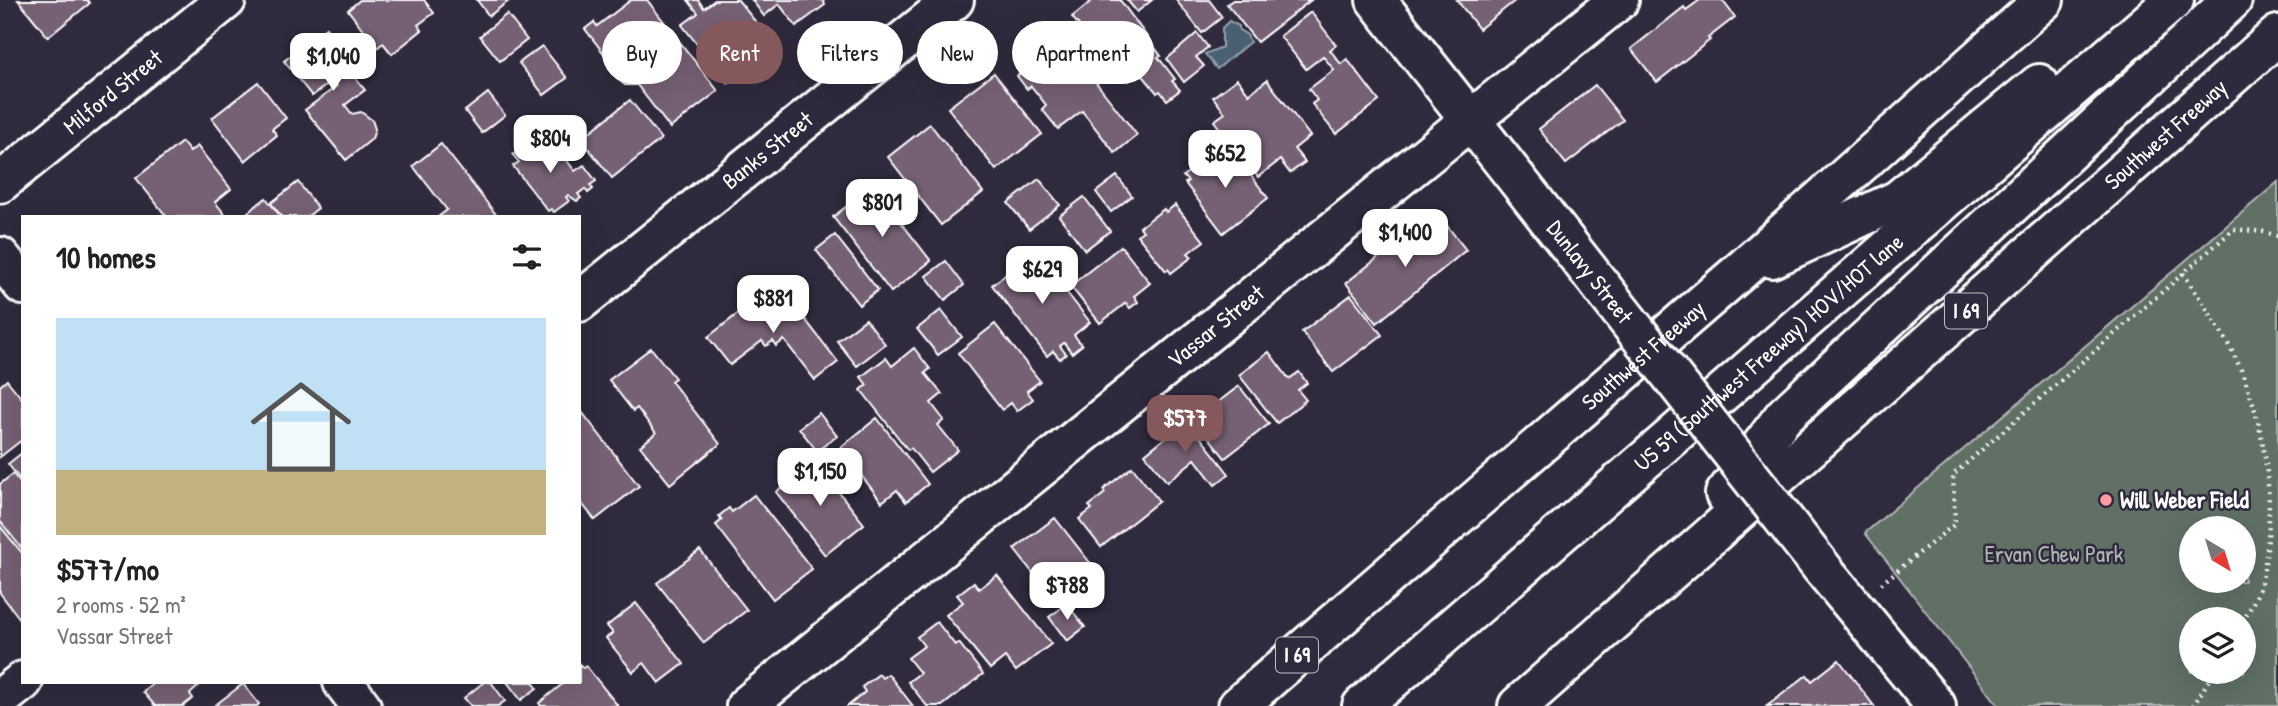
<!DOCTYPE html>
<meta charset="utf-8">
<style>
:root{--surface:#fff;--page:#f2f2f2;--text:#222;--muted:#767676;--line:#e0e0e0;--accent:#85585c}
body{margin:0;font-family:"Patrick Hand",sans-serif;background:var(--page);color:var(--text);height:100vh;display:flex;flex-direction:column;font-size:26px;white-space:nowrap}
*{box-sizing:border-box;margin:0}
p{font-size:23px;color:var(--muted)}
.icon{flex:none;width:38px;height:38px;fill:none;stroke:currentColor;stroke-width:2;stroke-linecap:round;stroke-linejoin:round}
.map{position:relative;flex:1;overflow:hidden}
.drawer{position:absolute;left:21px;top:215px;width:560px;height:469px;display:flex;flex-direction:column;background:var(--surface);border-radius:0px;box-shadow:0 7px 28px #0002}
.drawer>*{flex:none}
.guide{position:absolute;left:602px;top:21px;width:665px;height:63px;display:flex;gap:14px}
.needle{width:46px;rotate:142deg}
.controls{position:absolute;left:2179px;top:516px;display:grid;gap:14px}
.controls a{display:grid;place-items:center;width:77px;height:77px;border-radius:50%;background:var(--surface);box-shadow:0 7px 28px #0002;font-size:35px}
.price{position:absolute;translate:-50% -60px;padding:0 16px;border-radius:14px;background:#fff;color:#222;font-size:23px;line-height:46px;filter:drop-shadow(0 2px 4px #0008)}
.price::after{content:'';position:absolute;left:50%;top:42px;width:21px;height:16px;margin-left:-10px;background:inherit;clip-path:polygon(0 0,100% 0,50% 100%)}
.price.current{background:var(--accent);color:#fff}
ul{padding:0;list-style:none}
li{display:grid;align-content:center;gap:14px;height:371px;padding:0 35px}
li+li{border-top:2px solid var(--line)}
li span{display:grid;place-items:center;height:217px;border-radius:0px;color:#555}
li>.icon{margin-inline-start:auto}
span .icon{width:126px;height:126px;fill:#fffc;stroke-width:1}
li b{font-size:30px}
h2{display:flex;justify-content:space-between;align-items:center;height:84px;padding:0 35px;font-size:30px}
.chip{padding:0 24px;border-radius:32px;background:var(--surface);box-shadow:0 7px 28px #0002;font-size:24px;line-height:63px}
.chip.current{background:var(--accent);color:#fff}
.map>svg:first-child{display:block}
.green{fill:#606f65;stroke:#b0b7b2;stroke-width:2;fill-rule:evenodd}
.water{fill:#496172;stroke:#92a0aa;stroke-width:2}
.building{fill:#766075;stroke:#fff;stroke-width:2}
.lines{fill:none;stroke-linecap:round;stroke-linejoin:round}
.minor-casing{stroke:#fff;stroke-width:44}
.highway-casing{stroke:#fff;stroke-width:44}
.path{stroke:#fff;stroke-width:4.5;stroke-dasharray:2 5;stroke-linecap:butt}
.minor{stroke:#2f2a3d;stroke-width:38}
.highway{stroke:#2f2a3d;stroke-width:38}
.minor-bridge-casing{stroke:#fff;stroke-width:44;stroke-linecap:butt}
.minor-bridge{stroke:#2f2a3d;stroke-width:38}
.poi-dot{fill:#ff9aa2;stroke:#2f2a3d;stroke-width:2.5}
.labels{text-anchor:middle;stroke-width:5;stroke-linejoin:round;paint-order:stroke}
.shield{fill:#2f2a3d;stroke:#c1bfc5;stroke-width:2}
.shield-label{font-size:21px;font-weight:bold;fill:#fff}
.street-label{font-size:23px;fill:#fff;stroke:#2f2a3d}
.poi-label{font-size:23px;font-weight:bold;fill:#fff;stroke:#2f2a3d;text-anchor:start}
.park-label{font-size:23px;fill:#b0b7b2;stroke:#2f2a3d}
</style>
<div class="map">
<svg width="2278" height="706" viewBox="0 0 2278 706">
<rect width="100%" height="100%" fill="#2f2a3d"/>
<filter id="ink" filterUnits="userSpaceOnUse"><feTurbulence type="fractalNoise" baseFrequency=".0143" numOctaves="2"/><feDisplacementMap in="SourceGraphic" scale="14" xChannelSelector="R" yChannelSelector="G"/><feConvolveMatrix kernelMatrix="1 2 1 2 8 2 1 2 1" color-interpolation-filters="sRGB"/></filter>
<g filter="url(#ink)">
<path class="green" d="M2278,182V706H1999L1865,533ZM2191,528H2244V581H2191ZM2191,620H2244V672H2191Z"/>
<path class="water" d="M1229,21L1239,26V30L1247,35L1250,42L1217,69L1205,54L1222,47V28Z"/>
<g class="building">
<path d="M18,0H87L90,3L48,37Z"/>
<path d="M360,0H424L434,13L418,25L422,30L392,54L383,43L377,48L348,10Z"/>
<path d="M477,0H510L489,16Z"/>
<path d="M631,0H647L718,91L670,128L637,85H625L619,80L613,73L612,64L585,29L594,22L597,26Z"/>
<path d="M688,0H698L704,8L715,0H738L775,46L728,83L682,25L698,13Z"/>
<path d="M752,0H823L825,5L796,26L779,4L764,16Z"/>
<path d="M1093,0H1120L1161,56L1158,57L1175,79L1172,81L1180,90L1167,100L1160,91L1157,93L1140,72L1128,81L1101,46L1098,49L1072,17Z"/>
<path d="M1127,0H1152L1137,12Z"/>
<path d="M1176,0H1209L1222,17L1202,33Z"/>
<path d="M1233,0H1311L1257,42L1227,4Z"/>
<path d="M1457,0H1516L1479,29Z"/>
<path d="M1700,0H1722L1735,17L1708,38L1710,40L1657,82L1631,49L1684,7L1686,10Z"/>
<path d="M1311,12L1336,45L1330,50L1341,64L1347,59L1379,101L1336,134L1312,104L1317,100L1309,89L1334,70L1323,56L1306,69L1280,36Z"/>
<path d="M507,14L527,40L500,61L480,36Z"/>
<path d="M326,28L359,71L353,75L365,90L345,105L352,114L361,112L372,120L375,129L372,139L346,160L305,110L337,86L333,80L312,96L284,61Z"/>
<path d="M1197,33L1208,47L1196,57L1204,66L1184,82L1167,59Z"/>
<path d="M1058,34L1137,135L1115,153L1082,111L1058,129L1042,109L1046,105L1031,86L1027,89L1017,76L1021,73L1016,67Z"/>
<path d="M542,46L567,78L544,95L519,63Z"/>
<path d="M994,73L1042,134L996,170L948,108Z"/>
<path d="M1237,79L1249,94L1267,80L1310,136L1294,149L1305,162L1290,173L1280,160L1258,177L1214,121L1225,113L1213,97Z"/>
<path d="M258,82L286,118L272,129L277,135L245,161L212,118Z"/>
<path d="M1595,85L1623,120L1566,164L1539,129Z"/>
<path d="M488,93L505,115L482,133L465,111Z"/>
<path d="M630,100L661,139L612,178L581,139Z"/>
<path d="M930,124L983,192L941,225L888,157Z"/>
<path d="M526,136L530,141L538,136L560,160L564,157L575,171L584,165L596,181L590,185L593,189L588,193L585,189L578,194L581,198L577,201L568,195L566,197L569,201L554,212L551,209L548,211L513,166L519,162L513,155L523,147L519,141Z"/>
<path d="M182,142L190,152L197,146L231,189L215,202L227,217H167L136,178Z"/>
<path d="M441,144L498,217H438L447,210L413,166Z"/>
<path d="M1230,148L1268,198L1223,233L1185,183L1188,181L1183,176L1203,160L1207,166Z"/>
<path d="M1117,176L1132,196L1111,212L1096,192Z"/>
<path d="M1039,179L1060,205L1029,229L1008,203Z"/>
<path d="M298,182L318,208L307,217H282L271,203Z"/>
<path d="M873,186L931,261L891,292L833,217Z"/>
<path d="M1084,197L1110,231L1085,250L1059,216Z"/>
<path d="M266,198L281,217H242Z"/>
<path d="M1175,205L1204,241L1188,253L1192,257L1171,273L1168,269L1166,271L1137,235L1143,231L1140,227L1164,209L1166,212Z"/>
<path d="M1441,218L1466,250L1377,323L1346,283L1407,235L1411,241Z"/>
<path d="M835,235L878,290L859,305L816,250Z"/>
<path d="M1121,246L1150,283L1134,296L1138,302L1130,308L1126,303L1100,323L1070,286Z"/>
<path d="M1035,252L1090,322L1074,335L1082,345L1072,353L1064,343L1060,346L1066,354L1060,359L1053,351L1047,356L992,285Z"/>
<path d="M946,261L964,285L945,300L926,276Z"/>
<path d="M766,292L782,314L794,305L838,362L815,380L784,340L776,346L773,341L766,346L762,341L730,365L708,337Z"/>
<path d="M1351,295L1382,335L1333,372L1302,332Z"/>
<path d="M941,310L962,337L938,355L917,329Z"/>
<path d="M866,319L885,344L857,366L837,341Z"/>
<path d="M995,324L1040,381L1027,391L1033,399L1017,411L1011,403L1002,410L958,353Z"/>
<path d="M651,348L675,378L671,381L720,444L670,484L640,446L656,433L637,408L633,411L609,380Z"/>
<path d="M914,348L930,369L925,373L942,394L931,403L944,420L938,425L958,450L930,472L911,448L908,450L861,390L867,385L861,377L886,358L892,366Z"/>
<path d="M1269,352L1289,379L1299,372L1307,383L1298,390L1306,400L1277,423L1239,375Z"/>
<path d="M7,380L23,400V439L0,457V386Z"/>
<path d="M1239,386L1269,424L1225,458L1195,420Z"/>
<path d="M582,412L639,486L595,520L579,500V414Z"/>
<path d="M819,413L837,436L817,451L799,428Z"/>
<path d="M877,418L928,484L906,502L897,490L882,502L840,448Z"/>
<path d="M1187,420L1229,474L1215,485L1195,459L1167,482L1145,454Z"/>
<path d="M23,452V483L8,464Z"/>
<path d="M815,462L864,524L825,555L776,492Z"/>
<path d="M1132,467L1159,501L1101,547L1079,519L1092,509L1089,506L1105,493L1103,490Z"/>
<path d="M13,474L23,486V550L0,521V484Z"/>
<path d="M754,495L812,569L773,599L716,525L722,520L719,516L729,508L732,512Z"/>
<path d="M1055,518L1095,569L1055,601L1014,549Z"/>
<path d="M0,526L23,554V617L20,619L0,593Z"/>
<path d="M700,550L747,610L704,643L657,583Z"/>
<path d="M997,575L1051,644L1016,671L1005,657L990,669L946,615L963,602L957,595L974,582L979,589Z"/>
<path d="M636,603L684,664L659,683L644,663L633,672L606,638L613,633L607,626Z"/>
<path d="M1067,604L1085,627L1067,641L1049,617Z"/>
<path d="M937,622L955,645L959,643L983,674L942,706H927L908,682L920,673L908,658L924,646L917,637Z"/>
<path d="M1839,660L1874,706H1767L1807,675L1812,681Z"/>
<path d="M579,664L583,668L586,666L618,706H541L539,703L565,682H579Z"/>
<path d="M879,674L882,678L888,674L913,706H848L865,692L862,687Z"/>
<path d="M154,682H203L190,694L193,698L183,706H155L143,692Z"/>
<path d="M484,682H491L505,701L498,706H471L464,698Z"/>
<path d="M507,682H533L537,688L521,700Z"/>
<path d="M243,684L259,704L257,706H214Z"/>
</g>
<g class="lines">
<defs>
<g id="minor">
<path d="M1376,0L1604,290"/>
<path id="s1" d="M0,183L226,0"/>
<path d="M0,257L23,285"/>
<path id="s2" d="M579,302L954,0"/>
<path d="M1822,568L1936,706"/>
<path d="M343,682L361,706"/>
<path d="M0,699L23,681"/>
<path id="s3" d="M746,706L1619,0"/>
</g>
<g id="highway">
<path d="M1772,258L1898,200L2039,84"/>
<path d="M1725,494L1784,416L2232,0"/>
<path id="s4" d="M1238,706L1737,274L2044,0"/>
<path id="s5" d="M1362,706L2174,0"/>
<path id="s6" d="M1518,706L2278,35"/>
</g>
</defs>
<use href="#minor" class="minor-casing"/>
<use href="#highway" class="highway-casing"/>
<g class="path">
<path d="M2183,273C2201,301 2221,329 2236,359C2267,424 2278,513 2261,583C2258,596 2249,609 2244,621"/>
<path d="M1881,584L1955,524L1953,475L2234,229L2264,232L2278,236"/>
<path d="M2193,706L2214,672"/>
</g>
<use href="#minor" class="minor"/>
<use href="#highway" class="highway"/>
<defs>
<path id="minor-bridge" d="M1604,290L1822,568"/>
</defs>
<use href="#minor-bridge" class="minor-bridge-casing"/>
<use href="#minor-bridge" class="minor-bridge"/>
</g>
</g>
<circle class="poi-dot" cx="2106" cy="500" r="7"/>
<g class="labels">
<g class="shield">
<rect x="1945" y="293.5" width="42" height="35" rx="5"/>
<rect x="1276" y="637.5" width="42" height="35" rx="5"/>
</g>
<g class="shield-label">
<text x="1966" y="318">I 69</text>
<text x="1297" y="662">I 69</text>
</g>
<g class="street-label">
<text dy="8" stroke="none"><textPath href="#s1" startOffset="145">Milford Street</textPath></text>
<text dy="8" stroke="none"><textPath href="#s6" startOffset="864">Southwest Freeway</textPath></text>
<text dy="8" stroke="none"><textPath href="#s2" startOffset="242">Banks Street</textPath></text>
<text transform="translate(1590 272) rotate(52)" y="8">Dunlavy Street</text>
<text dy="8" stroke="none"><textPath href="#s3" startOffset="604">Vassar Street</textPath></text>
<text dy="8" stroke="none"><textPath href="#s5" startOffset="539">US 59 (Southwest Freeway) HOV/HOT lane</textPath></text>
<text dy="8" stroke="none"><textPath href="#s4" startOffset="536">Southwest Freeway</textPath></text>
</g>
<g class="poi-label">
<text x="2120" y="508">Will Weber Field</text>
</g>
<g class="park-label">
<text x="2054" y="562">Ervan Chew Park</text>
</g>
</g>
</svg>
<div class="controls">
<a><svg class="needle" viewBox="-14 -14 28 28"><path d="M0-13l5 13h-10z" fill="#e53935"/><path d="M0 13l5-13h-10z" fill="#767676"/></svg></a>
<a><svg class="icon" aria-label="layers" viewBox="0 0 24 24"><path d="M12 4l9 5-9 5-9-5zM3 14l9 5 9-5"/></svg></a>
</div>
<b class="price" style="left:333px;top:93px">$1,040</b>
<b class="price" style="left:550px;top:175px">$804</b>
<b class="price" style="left:1225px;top:190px">$652</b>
<b class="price" style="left:882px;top:239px">$801</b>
<b class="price" style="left:1405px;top:269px">$1,400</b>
<b class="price" style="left:1042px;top:306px">$629</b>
<b class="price" style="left:773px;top:335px">$881</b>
<b class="price current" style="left:1185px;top:455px">$577</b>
<b class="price" style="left:820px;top:508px">$1,150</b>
<b class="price" style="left:1067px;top:622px">$788</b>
<div class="guide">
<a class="chip">Buy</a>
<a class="chip current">Rent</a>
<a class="chip">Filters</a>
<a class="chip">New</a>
<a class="chip">Apartment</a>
</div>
<section class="drawer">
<h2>10 homes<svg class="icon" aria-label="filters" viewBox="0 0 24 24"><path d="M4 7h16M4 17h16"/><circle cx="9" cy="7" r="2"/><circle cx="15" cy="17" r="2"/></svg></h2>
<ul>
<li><span style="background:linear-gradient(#bfe0f5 70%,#c2b280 0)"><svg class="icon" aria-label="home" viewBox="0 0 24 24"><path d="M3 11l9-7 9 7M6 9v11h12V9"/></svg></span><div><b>$577/mo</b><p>2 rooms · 52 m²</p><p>Vassar Street</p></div></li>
</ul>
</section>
</div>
